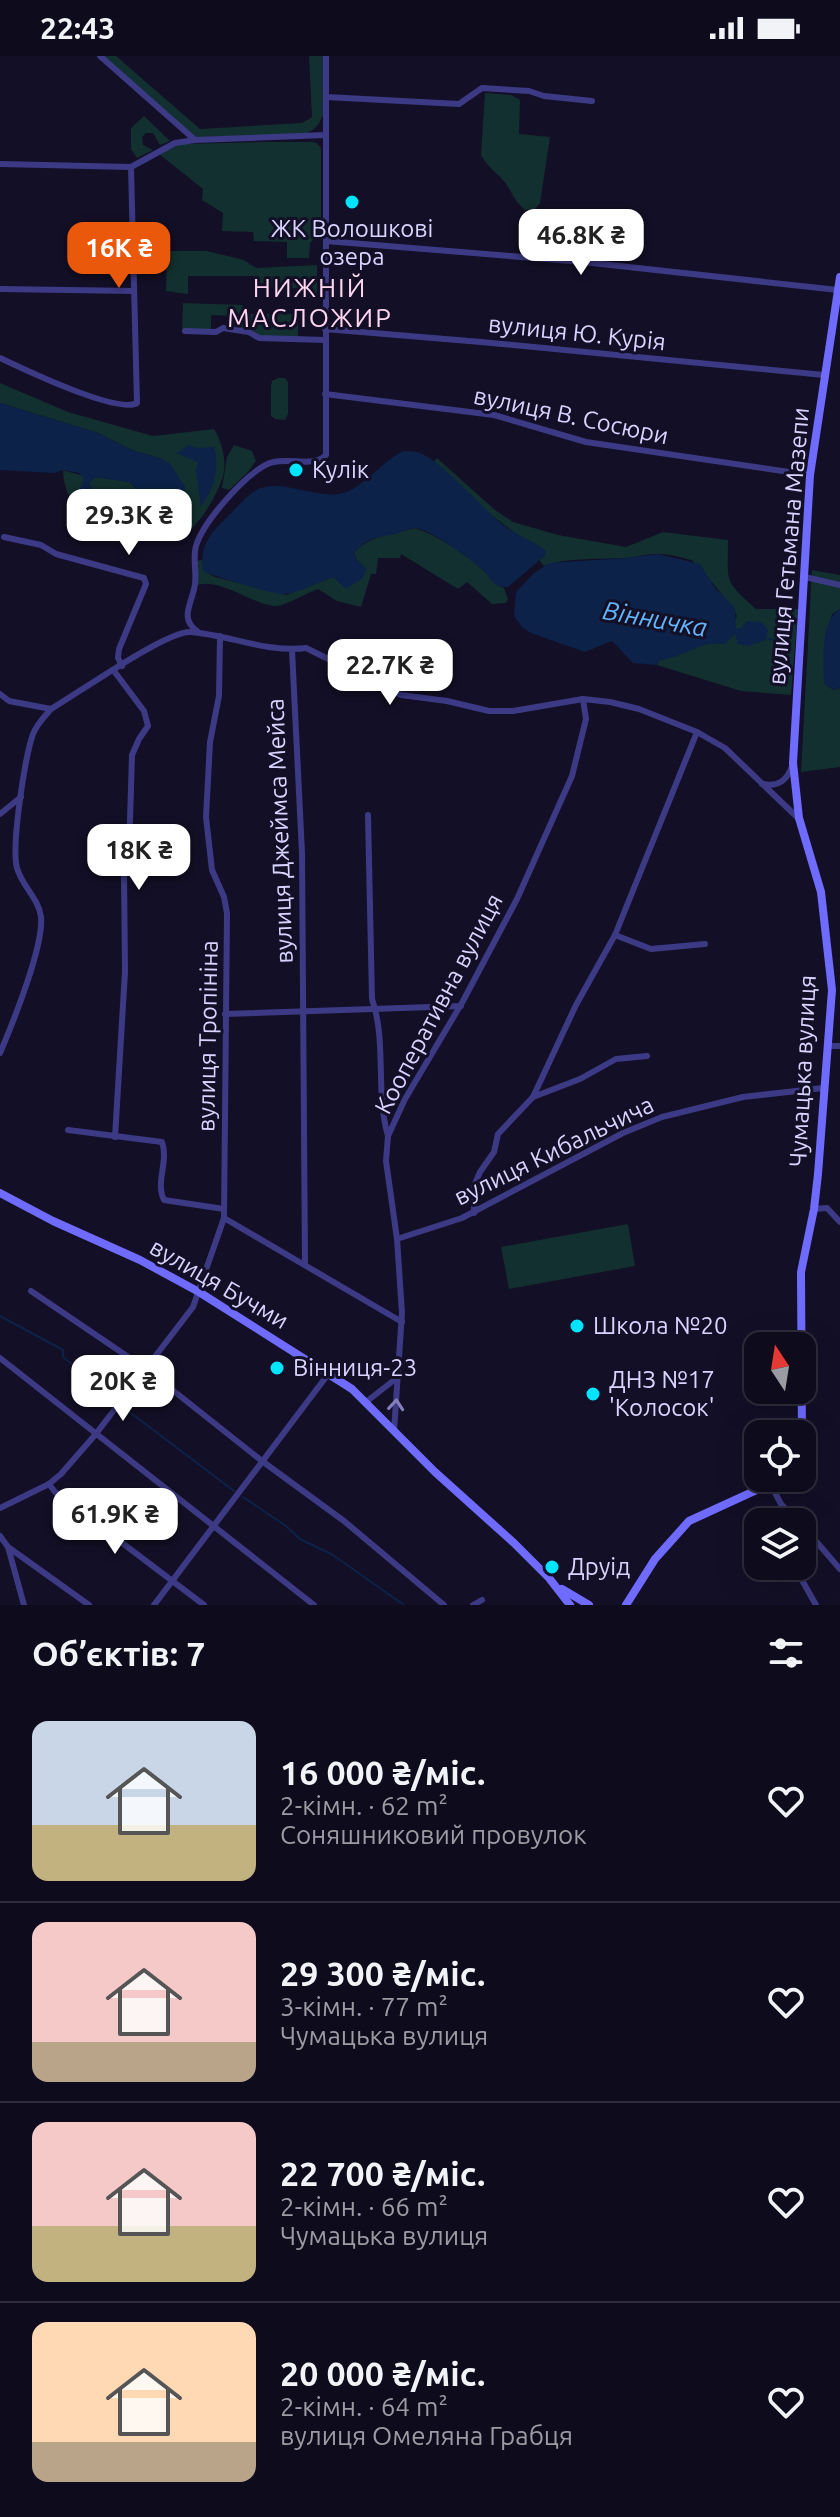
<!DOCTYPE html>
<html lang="uk">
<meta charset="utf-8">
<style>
:root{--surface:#0e0b1c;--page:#171425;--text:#f1f3f6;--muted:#9b9ba3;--line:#2e2b3b;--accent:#ea580c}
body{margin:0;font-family:Ubuntu,sans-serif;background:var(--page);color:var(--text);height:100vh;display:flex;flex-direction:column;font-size:30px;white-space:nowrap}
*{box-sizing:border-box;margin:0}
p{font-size:26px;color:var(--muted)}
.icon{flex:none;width:44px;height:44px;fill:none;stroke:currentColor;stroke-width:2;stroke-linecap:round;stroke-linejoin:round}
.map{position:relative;height:1549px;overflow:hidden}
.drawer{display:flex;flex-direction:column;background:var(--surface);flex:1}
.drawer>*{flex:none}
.needle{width:52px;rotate:348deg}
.tools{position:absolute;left:744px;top:1276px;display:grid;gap:16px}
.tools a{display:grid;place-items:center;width:72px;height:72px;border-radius:16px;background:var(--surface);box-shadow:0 8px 32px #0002,0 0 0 2px var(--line);font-size:40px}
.price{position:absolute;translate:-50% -68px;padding:0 18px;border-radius:16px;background:#fff;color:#222;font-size:26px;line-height:52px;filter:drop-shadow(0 2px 4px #0008)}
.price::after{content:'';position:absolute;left:50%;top:48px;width:24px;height:18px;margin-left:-12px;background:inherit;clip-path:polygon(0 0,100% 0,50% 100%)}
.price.current{background:var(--accent);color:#fff}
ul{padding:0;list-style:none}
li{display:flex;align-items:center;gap:24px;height:200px;padding:0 32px}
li+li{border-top:2px solid var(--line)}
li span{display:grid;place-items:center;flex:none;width:224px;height:160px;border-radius:16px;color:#555}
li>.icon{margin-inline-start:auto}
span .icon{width:96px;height:96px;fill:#fffc;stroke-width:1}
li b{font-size:34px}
h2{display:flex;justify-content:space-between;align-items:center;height:96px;padding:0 32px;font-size:34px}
.status{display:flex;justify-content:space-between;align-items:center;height:56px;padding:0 40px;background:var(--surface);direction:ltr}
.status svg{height:22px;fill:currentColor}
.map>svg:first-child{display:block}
.green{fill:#12302f}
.water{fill:#0c2248}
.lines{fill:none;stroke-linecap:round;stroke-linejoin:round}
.stream{stroke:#0c2248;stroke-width:2}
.street{stroke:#3d3a85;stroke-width:6}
.secondary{stroke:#6f6bff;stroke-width:8}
.oneway{stroke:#837fbc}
.poi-dot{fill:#00e5ff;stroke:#130f26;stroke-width:3}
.labels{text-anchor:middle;stroke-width:6;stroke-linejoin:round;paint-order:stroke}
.poi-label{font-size:24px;fill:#d9d4ff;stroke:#130f26;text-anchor:start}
.street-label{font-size:24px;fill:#d9d4ff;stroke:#130f26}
.neighbourhood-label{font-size:26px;letter-spacing:2px;fill:#ffd6f0;stroke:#130f26}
.water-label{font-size:26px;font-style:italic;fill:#62b6ff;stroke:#130f26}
</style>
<div class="status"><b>22:43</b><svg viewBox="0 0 49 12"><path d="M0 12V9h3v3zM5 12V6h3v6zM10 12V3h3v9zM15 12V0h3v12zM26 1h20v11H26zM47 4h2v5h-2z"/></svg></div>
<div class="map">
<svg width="840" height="1549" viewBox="0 0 840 1549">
<rect width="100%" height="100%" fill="#130f26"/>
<g class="green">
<path d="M101,0H116L200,73L302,67L312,61L309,0H326C325,26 334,67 305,78L195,83Z"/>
<path d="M485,37L511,39L520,44L519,78L550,81L540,147L535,153L525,154C515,146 513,138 506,128C498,117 487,111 481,99Z"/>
<path d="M144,60L170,85L160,89L153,77H146L142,81L143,89L153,94L137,102L131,93V72Z"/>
<path d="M266,86H312L317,87L321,92V183H314L310,187L309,202H287V186L254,185L253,176L222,175L223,157L202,144L203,133L159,98L181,88Z"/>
<path d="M167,195H207L244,204L256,212L317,209V242H309V232H257L256,220H188V238L166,235Z"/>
<path d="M183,247L242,249L249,258H298V281L260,280L251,273L241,272L233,260L211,259V274L182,273Z"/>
<path d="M278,322H285L288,326V358L285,364L275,363L271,360V330L272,325Z"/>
<path d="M0,327L68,356L153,380L214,373C221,384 226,402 224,415C221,437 184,501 156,482C151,479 147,472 143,468C134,468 127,473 118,474C87,477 63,442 63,414L83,420L84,423L102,450L111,452C106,440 92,439 89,426L96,421L129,426L164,456L181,451L178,447L177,419L170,408L162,403L132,394L98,377L0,347Z"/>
<path d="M234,389L252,395L256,405L247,417L229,434L222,432L227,401Z"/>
<path d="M437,402L495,454L513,466L558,479L626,491L663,476L728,484C728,527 723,523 756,553H798L791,639L741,635L657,609L660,604C679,601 703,582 721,588L737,560C736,554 697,507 691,504C680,501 665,497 654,498C644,498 634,502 624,502C603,503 561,502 544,510L539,504L545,500L482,452L434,406Z"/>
<path d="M415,472C439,480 467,499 485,516C492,523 494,529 504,532L508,543L506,547L492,548L467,526L458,533L401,498L400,502H378L376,518H371L361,551L337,545L318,533C307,537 285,550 276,550C254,550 218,519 195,530V505L202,504L204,515L215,521L286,539L333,521L366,513L356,503L354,496C372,479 392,478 415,472Z"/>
<path d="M812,514L840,519V553L832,558L824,595V628L834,634L840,632V711L801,716Z"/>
<path d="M628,1168L635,1210L509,1233L501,1191Z"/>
</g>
<g class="water">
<path d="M0,347L98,377L132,394L162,403L170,408L185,431V440L178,447L188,454L189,465L182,471L168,467L164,456L129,426L96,421L89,426C92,439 108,440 112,452L102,450L80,433L84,423L79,417L63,414L54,417L0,414Z"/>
<path d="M190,389L197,392L214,391C220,413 214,432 201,451L196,414L198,406L176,397Z"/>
<path d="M404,395C408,395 413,395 417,396C437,400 483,453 503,469C517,480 533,484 546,495L545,500C537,505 511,530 507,531C503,531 499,531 495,528C491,525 488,518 483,514C470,503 431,473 415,472C407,472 399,478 391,479C376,480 365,485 354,496L356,503L366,513L363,522L346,533L333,521C318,526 299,537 284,538C274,539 214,520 203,515C200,493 207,481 222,466C232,457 242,444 253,436C279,418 321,448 349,435C370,425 383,404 404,395Z"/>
<path d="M658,498L700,508L715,532L735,552L736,572L740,573L747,565L762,566L768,574L766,584L748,590L738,588L735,578L725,588C700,584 685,601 660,604L657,609L633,607L612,585L585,596L531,577L523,572L514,560L516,536L533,518L549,507L626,502Z"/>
<path d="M840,553V631L835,634L824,628C824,605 819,566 840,553Z"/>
</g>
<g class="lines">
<g class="stream">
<path d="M768,583L786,586"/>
<path d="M0,1260L63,1294V1301L115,1343"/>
<path d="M123,1351L234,1435"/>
<path d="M243,1441L286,1470L300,1483L333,1499L404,1549"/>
</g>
<g class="street">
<path d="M100,0L195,84L326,79"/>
<path d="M326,41L459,48L482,32L529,35L544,40L592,45"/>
<path d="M0,108L131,111L137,347C117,358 23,313 0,302"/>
<path d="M131,111L175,87L195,84"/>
<path d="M326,185L583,206L838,234"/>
<path d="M0,233L134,235"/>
<path d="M325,273L481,286L824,319"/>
<path d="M185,275L216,276L223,272L249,276L259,282L325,284"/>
<path d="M325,338L494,359L586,386L810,419"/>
<path d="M4,481L41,489L56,498L144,522L146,528L119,593L118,602L122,610"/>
<path d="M805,521L840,529"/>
<path d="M198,576C180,563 190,551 194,533C198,519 192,504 196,490C203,466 241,424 262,411C283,397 311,414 326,399V0"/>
<path d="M292,594L302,797L305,1209"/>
<path d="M114,615L144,655L148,670L139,683L132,699L130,765L124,817L125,916L115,1081"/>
<path d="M0,638L9,645L51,653C77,638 167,574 191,576C229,579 267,597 306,592L401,639L447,645L489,655H513L583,643L610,646L639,653L697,676L725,692L798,762"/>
<path d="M762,728C778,731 787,725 792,710"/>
<path d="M0,758L21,741"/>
<path d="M368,759L372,943C387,986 375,1035 388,1080"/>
<path d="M615,879L651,893L705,888"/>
<path d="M225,958L461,950"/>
<path d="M828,990H840"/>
<path d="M0,997C12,969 44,890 41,861C39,843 22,830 17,812C11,790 25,701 33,678C37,668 44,661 51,653"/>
<path d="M533,1041L580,1023L616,1003L647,1000"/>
<path d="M68,1074L162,1086C169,1105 155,1126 164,1144L224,1153"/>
<path d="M814,1153L827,1152L840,1166"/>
<path d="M474,1157V1130L480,1116L494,1096L498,1078L533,1041L576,949L615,879L697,676"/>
<path d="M224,1162L402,1266"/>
<path d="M397,1183L462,1162L623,1077L662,1061L743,1041L823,1032"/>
<path d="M31,1235L146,1313L262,1405L344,1465L444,1549"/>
<path d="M0,1302L314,1549"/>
<path d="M366,1346L398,1321"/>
<path d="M394,1375L402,1257L397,1183L386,1105L388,1080L405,1043L463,945L517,843L572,720L586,663L583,643"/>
<path d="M49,1428L55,1436L204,1549"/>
<path d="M771,1429L781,1448L784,1466"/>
<path d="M782,1449L799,1466"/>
<path d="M0,1452L49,1428L61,1418L95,1379L193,1251L224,1162L227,857L224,841L212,814L206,761L210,686L219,640L220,580"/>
<path d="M802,1469L840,1513"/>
<path d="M0,1480L8,1491L24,1549"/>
<path d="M8,1491L89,1549"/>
<path d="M794,1510L816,1549"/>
<path d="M154,1549L329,1317"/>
<path d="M473,1549L482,1544"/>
</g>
<g class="secondary">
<path d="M0,1137L53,1165L140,1204L199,1236L352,1333L435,1416L514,1487L549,1522L570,1549"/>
<path d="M802,1388L801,1216L814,1153L818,1118L832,934L821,836L799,762L793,707L810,419L840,221"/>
<path d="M562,1533L589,1549"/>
<path d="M626,1549L655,1503L689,1465L783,1422"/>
</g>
</g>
<defs><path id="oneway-chevron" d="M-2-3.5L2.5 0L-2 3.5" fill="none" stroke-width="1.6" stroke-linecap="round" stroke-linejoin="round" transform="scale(2)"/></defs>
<use class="oneway" href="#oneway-chevron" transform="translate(396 1349) rotate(-85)"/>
<g class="poi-dot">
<circle cx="352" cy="146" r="8"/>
<circle cx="296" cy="414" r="8"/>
<circle cx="577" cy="1270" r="8"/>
<circle cx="277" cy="1312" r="8"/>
<circle cx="593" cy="1338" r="8"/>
<circle cx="552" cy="1511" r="8"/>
</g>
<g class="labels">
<g class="poi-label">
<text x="352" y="181" text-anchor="middle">ЖК Волошкові<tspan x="352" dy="28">озера</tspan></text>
<text x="312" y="422">Кулік</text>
<text x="593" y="1278">Школа №20</text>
<text x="293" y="1320">Вінниця-23</text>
<text x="609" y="1332">ДНЗ №17<tspan x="609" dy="28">'Колосок'</tspan></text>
<text x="568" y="1519">Друід</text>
</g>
<g class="street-label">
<text transform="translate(577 277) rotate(6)" y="8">вулиця Ю. Курія</text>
<text transform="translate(571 360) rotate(12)" y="8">вулиця В. Сосюри</text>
<text transform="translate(789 490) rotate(-85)" y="8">вулиця Гетьмана Мазепи</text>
<text transform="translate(280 775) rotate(-92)" y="8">вулиця Джеймса Мейса</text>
<text transform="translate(439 948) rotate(-62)" y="8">Кооперативна вулиця</text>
<text transform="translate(208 980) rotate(-89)" y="8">вулиця Тропініна</text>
<text transform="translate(803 1015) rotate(-87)" y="8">Чумацька вулиця</text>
<text transform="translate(554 1095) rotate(-26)" y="8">вулиця Кибальчича</text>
<text transform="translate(219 1228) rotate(30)" y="8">вулиця Бучми</text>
</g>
<g class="neighbourhood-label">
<text x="310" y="241">НИЖНІЙ<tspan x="310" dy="30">МАСЛОЖИР</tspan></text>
</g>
<g class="water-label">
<text transform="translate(655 563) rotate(10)" y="9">Вінничка</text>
</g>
</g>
</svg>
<div class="tools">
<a><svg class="needle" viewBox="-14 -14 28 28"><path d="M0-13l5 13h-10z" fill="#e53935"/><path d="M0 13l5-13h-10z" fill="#9b9ba3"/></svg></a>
<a><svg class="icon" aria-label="locate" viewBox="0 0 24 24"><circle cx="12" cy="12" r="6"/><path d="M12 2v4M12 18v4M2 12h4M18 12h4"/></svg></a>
<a><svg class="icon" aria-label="layers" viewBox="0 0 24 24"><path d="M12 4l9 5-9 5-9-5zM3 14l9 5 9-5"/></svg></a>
</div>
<b class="price" style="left:581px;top:221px">46.8K ₴</b>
<b class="price current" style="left:119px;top:234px">16K ₴</b>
<b class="price" style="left:129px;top:501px">29.3K ₴</b>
<b class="price" style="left:390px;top:651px">22.7K ₴</b>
<b class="price" style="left:139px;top:836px">18K ₴</b>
<b class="price" style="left:123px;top:1367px">20K ₴</b>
<b class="price" style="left:115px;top:1500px">61.9K ₴</b>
</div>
<section class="drawer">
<h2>Об’єктів: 7<svg class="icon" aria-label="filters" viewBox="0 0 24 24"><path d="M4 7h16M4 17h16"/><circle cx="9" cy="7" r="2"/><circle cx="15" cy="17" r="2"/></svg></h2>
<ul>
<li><span style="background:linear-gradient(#c9d6e8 65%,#c2b280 0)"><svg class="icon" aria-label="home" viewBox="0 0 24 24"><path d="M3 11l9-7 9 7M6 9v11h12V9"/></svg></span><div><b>16 000 ₴/міс.</b><p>2-кімн. · 62 m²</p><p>Соняшниковий провулок</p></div><svg class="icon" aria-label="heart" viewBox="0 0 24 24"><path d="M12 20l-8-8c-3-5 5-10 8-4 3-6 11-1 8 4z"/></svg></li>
<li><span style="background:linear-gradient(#f6c9c9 75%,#b9a48a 0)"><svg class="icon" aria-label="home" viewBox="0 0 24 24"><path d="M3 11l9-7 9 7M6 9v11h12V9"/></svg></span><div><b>29 300 ₴/міс.</b><p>3-кімн. · 77 m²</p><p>Чумацька вулиця</p></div><svg class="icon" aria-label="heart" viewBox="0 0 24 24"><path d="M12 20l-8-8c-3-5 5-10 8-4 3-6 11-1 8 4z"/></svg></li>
<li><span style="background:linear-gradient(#f6c9c9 65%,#c2b280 0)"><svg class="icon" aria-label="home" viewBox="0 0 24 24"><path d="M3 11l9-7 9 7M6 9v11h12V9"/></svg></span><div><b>22 700 ₴/міс.</b><p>2-кімн. · 66 m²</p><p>Чумацька вулиця</p></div><svg class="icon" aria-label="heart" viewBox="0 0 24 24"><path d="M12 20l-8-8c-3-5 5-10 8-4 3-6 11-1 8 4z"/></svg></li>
<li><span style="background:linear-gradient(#ffd9b3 75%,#b9a48a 0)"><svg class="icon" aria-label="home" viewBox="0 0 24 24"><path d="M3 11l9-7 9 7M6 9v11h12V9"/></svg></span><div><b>20 000 ₴/міс.</b><p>2-кімн. · 64 m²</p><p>вулиця Омеляна Грабця</p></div><svg class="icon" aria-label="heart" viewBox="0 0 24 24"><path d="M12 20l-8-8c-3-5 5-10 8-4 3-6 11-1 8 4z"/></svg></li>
</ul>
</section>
